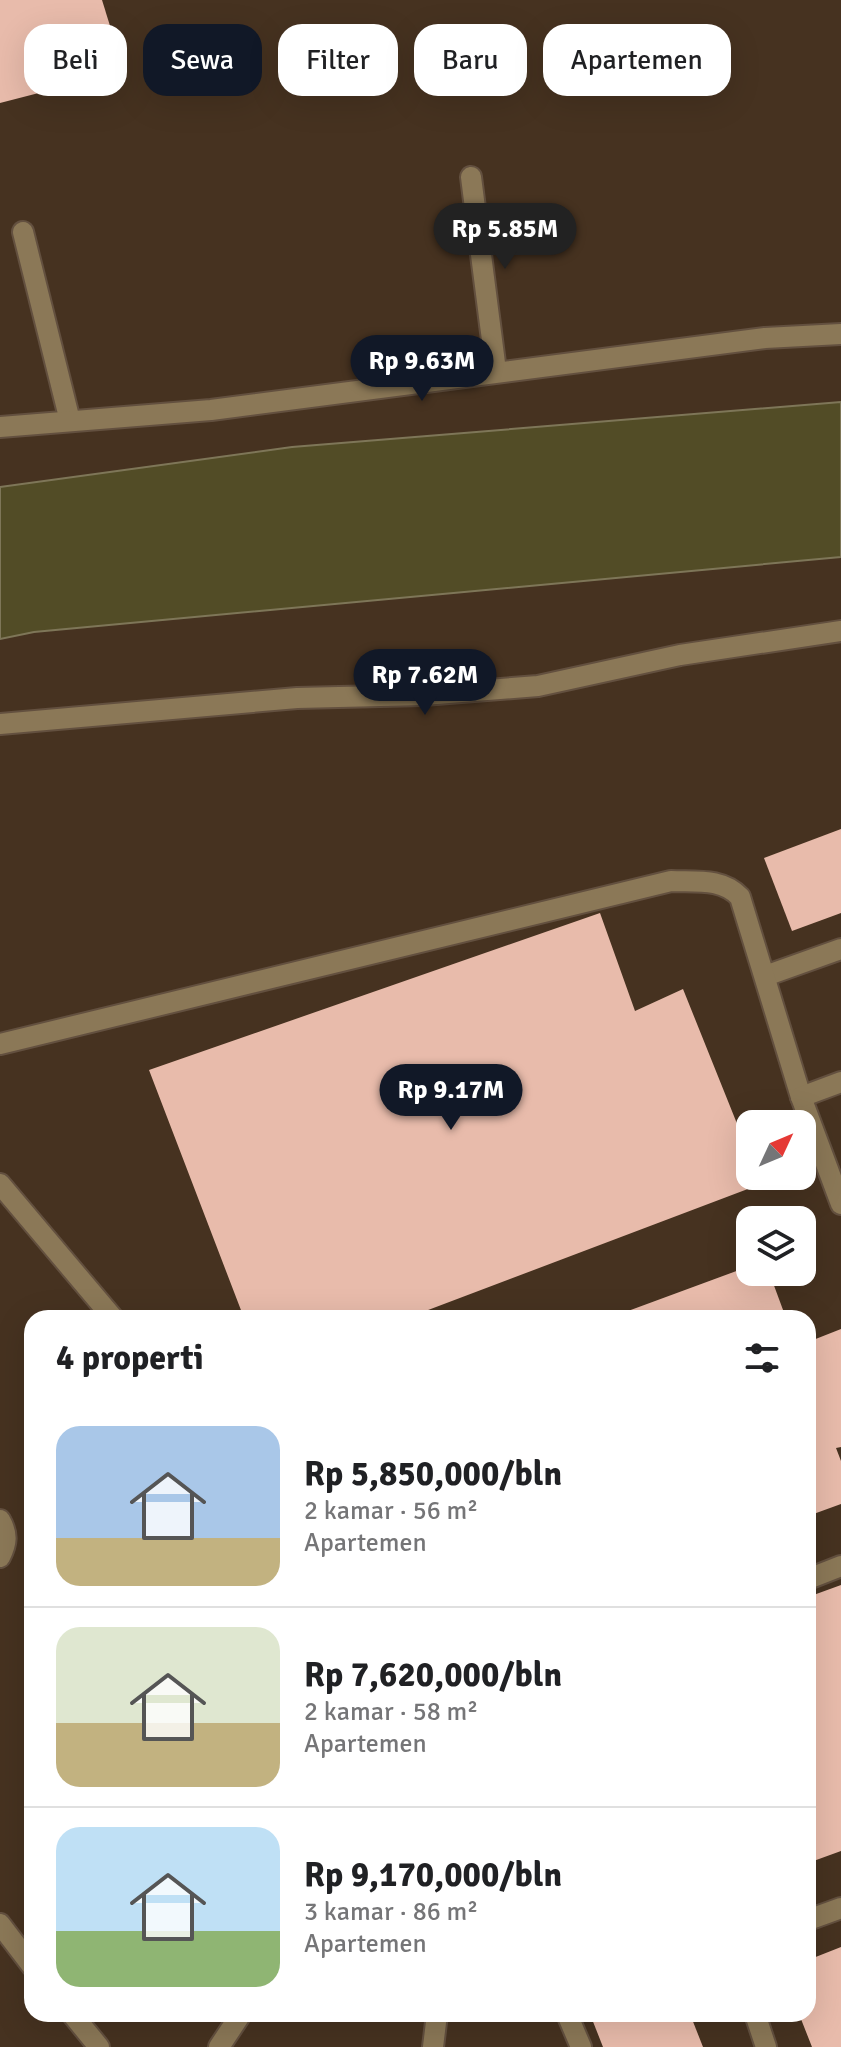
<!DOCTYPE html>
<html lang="id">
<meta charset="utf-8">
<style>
:root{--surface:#fff;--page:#f2f2f2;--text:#202124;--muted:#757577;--line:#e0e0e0;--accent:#111827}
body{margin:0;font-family:Signika,sans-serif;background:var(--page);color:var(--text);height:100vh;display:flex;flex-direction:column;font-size:30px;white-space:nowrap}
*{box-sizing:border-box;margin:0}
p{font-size:26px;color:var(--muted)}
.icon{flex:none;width:44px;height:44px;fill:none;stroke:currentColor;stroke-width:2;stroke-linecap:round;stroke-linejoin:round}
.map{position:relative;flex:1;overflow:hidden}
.details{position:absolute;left:24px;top:1310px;width:792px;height:712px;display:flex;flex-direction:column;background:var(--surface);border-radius:24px;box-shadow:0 8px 32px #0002}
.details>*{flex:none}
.banner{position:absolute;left:24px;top:24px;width:794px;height:72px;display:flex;gap:16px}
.needle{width:52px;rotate:46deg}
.tools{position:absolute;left:736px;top:1110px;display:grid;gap:16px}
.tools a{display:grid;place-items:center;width:80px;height:80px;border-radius:16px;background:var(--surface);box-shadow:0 8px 32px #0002;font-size:40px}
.price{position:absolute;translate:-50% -68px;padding:0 18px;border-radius:28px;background:var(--accent);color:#fff;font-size:26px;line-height:52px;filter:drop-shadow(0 2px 4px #0008)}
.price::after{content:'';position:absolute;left:50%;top:48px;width:24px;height:18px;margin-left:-12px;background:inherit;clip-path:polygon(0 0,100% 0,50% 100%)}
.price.current{background:#222;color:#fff}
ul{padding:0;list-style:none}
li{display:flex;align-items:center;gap:24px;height:200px;padding:0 32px}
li+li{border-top:2px solid var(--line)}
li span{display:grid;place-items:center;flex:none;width:224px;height:160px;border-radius:24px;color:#555}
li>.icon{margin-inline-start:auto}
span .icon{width:96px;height:96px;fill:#fffc;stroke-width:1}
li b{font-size:34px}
h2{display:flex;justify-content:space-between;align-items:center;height:96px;padding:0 32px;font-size:34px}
.pill{padding:0 28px;border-radius:24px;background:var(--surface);box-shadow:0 8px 32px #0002;font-size:28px;line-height:72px}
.pill.current{background:var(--accent);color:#fff}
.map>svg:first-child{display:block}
.water{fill:#524c26;stroke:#7e7658;stroke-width:2}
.building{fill:#e8bbab}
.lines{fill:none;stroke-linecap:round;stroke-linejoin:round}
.minor-casing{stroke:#63503f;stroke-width:24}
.minor{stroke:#8b7857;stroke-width:20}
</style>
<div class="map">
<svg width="841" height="2047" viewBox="0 0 841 2047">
<rect width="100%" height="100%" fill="#463220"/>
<path class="water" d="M841,402V557L34,632L0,639V487L292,447Z"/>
<g class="building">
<path d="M0,0H102L124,71L0,103Z"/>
<path d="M841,829V913L792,931L764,858Z"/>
<path d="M600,913L635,1011L683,989L750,1156V1176H758L761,1184L407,1318H244L149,1070Z"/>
<path d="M750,1266V1272H769L786,1318H609Z"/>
<path d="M841,1329V1447L836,1448L841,1461V1504L808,1516V1342Z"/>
<path d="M841,1585V1851L808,1863V1597Z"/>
<path d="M841,1947V2047H812L799,2014H808V1960Z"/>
<path d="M590,2014H690L703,2047H603Z"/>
</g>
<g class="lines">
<defs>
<g id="minor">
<path d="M471,177L496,371"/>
<path d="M23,232L70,421"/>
<path d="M0,427L211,410L765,338L841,334"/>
<path d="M0,724L297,698L423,695L538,686L680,655L841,631"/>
<path d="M765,976L841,949"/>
<path d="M0,1044L671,881C697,882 722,878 740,897L801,1097L841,1204"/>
<path d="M801,1097L841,1082"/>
<path d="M0,1184L113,1318"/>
<path d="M0,1520C8,1534 7,1543 0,1557"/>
<path d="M808,1579L841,1566"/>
<path d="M808,1920L841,1908"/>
<path d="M0,1924L32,1966"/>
<path d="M72,2014L99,2047"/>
<path d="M567,2014L581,2047"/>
<path d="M755,2014L766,2047"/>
<path d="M219,2047L241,2014"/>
<path d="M433,2047L437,2014"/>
</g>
</defs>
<use href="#minor" class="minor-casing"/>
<use href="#minor" class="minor"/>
</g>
</svg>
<div class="tools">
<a><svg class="needle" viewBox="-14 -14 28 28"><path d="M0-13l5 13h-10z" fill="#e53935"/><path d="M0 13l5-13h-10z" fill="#757577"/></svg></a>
<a><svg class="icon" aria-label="layers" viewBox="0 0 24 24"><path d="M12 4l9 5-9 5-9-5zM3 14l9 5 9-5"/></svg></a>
</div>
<b class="price current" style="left:505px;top:271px">Rp 5.85M</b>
<b class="price" style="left:422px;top:403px">Rp 9.63M</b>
<b class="price" style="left:425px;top:717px">Rp 7.62M</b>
<b class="price" style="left:451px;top:1132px">Rp 9.17M</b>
<div class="banner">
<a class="pill">Beli</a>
<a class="pill current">Sewa</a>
<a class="pill">Filter</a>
<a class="pill">Baru</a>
<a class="pill">Apartemen</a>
</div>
<section class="details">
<h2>4 properti<svg class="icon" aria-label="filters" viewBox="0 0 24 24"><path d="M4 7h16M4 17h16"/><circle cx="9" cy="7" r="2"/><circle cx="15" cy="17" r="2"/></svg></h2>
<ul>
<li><span style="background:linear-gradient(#a9c7e8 70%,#c2b280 0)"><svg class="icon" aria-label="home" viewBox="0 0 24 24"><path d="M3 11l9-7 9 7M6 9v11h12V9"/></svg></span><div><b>Rp 5,850,000/bln</b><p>2 kamar · 56 m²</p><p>Apartemen</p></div></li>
<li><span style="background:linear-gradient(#dfe7d0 60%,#c2b280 0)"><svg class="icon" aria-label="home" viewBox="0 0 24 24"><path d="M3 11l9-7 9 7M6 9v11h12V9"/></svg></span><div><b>Rp 7,620,000/bln</b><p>2 kamar · 58 m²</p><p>Apartemen</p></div></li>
<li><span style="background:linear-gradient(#bfe0f5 65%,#8fb573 0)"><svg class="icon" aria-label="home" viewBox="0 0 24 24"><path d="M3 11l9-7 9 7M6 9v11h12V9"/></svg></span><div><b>Rp 9,170,000/bln</b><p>3 kamar · 86 m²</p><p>Apartemen</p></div></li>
</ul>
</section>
</div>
